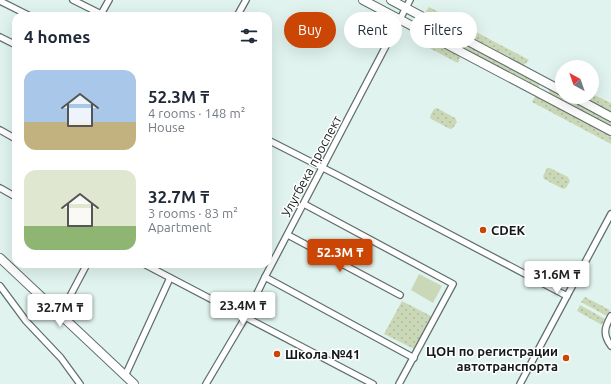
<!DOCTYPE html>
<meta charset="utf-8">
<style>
:root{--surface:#fff;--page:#f6f6f7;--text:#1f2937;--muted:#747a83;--accent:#cb4505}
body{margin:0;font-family:Ubuntu,sans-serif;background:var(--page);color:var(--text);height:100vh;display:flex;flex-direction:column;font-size:15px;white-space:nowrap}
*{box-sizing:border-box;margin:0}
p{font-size:13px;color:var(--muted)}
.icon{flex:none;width:22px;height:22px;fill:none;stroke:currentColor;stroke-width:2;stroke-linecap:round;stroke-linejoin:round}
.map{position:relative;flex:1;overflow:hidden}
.panel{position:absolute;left:12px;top:12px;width:260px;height:256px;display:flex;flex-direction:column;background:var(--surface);border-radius:12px;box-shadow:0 4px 16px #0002}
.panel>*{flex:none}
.banner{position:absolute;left:284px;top:12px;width:267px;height:36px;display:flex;gap:8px}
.needle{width:26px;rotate:320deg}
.fabs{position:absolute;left:555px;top:60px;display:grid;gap:8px}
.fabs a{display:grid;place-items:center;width:44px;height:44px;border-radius:50%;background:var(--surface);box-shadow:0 4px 16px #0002;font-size:20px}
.price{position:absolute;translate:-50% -34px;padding:0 9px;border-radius:4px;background:#fff;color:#222;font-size:13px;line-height:26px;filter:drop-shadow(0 1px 2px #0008)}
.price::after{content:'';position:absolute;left:50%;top:24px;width:12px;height:9px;margin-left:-6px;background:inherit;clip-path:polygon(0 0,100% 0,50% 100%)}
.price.selected{background:var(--accent);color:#fff}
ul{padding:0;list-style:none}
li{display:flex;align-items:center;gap:12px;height:100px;padding:0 12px}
li span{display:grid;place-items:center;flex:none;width:112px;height:80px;border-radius:12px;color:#555}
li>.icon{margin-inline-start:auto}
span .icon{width:48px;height:48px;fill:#fffc;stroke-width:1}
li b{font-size:17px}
h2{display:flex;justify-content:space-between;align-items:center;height:48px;padding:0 12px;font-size:17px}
.tag{padding:0 14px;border-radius:18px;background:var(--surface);box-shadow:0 4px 16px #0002;font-size:14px;line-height:36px}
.tag.selected{background:var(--accent);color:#fff}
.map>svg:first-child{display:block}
.grass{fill:url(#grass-dots)}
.garden{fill:#cbd8b7}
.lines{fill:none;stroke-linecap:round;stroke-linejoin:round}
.street-casing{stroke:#5f6f6c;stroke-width:8}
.secondary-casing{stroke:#5f6f6c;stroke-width:10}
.street{stroke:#fff;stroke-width:5.5}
.secondary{stroke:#fff;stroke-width:8}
.poi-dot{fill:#cb4505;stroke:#fff;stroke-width:1.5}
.labels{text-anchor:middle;stroke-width:3;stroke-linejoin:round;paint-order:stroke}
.street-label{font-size:13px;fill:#141a19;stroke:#fff}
.poi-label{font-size:13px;font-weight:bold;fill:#141a19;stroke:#fff;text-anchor:start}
</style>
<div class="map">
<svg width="611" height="384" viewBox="0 0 611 384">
<defs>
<pattern id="grass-dots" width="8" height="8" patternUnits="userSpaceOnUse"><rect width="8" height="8" fill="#cbd8b7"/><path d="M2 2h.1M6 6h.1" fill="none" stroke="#adb99d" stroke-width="1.8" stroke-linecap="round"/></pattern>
</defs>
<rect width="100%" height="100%" fill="#e0f3ef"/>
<g class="grass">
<path d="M429,7L529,60L524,65H520L425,13Z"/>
<path d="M422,20L541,83L537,89L419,26Z"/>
<path d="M416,32L459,55L460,58L458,63L412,39Z"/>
<path d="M550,89H552L562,95V97H566L611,121V128L549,94V92Z"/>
<path d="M592,94L611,103V113L581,97H592Z"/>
<path d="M536,95L611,135V144L532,102Z"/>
<path d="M437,108L455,118L457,122L453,128L450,129L431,119L430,116L434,109Z"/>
<path d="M547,168H550L568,177L570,181L566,188L563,189L544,179L543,176Z"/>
<path d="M585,297L610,310L607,316L581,302Z"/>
<path d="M402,301L431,316L414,349L384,334Z"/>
<path d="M580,305L605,319L602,325L577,311Z"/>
</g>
<path class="garden" d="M419,274L442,286L433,303L411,290Z"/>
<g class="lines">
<defs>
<g id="street">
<path d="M73,0L101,14"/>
<path d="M0,1L30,16"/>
<path d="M100,16L109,0"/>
<path d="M237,16L246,0"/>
<path d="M0,37L16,45"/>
<path d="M0,130L16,139"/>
<path d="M268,140L337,175L567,296"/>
<path d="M0,188L16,197"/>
<path d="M304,204L453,284L399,384"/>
<path d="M288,235L400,295"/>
<path d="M144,264L373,384"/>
<path d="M265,277L414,358"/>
<path d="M0,286L26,321L61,358L80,384"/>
<path d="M60,315L87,264"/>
<path d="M611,316C604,328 603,335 611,346"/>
<path d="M125,376L170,278"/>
<path d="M206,384L245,318L265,277L410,0"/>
<path d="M520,384L567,296L611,214"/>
</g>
<g id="secondary">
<path d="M363,0L611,131"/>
<path d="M391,0L562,91"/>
<path d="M574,97L611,117"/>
<path d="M0,258L134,384"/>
</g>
</defs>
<use href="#street" class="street-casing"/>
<use href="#secondary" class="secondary-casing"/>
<use href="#street" class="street"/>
<use href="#secondary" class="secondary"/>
</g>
<g class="poi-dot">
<circle cx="483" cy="230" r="4"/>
<circle cx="277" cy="354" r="4"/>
<circle cx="566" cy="358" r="4"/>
</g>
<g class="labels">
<g class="street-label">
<text transform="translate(311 166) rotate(-62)" y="5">Улугбека проспект</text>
</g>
<g class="poi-label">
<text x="491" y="235">CDEK</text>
<text x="558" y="356" text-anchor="end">ЦОН по регистрации<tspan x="558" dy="15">автотранспорта</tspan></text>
<text x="285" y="359">Школа №41</text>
</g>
</g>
</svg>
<div class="fabs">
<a><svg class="needle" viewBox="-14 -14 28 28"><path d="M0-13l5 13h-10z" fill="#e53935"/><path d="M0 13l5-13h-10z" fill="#747a83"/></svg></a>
</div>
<b class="price selected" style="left:340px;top:273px">52.3M ₸</b>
<b class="price" style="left:557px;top:295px">31.6M ₸</b>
<b class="price" style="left:243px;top:326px">23.4M ₸</b>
<b class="price" style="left:60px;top:328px">32.7M ₸</b>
<div class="banner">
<a class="tag selected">Buy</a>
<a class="tag">Rent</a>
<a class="tag">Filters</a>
</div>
<section class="panel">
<h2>4 homes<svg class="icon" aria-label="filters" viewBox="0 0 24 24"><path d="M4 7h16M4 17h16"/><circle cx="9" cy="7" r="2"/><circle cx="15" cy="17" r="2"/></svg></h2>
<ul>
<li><span style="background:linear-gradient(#a9c7e8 65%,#c2b280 0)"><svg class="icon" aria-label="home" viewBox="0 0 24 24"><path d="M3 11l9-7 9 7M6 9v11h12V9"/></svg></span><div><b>52.3M ₸</b><p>4 rooms · 148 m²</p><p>House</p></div></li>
<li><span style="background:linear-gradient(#dfe7d0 70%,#8fb573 0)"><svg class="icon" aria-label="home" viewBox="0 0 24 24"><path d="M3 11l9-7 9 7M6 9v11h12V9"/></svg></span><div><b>32.7M ₸</b><p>3 rooms · 83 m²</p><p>Apartment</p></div></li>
</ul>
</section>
</div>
